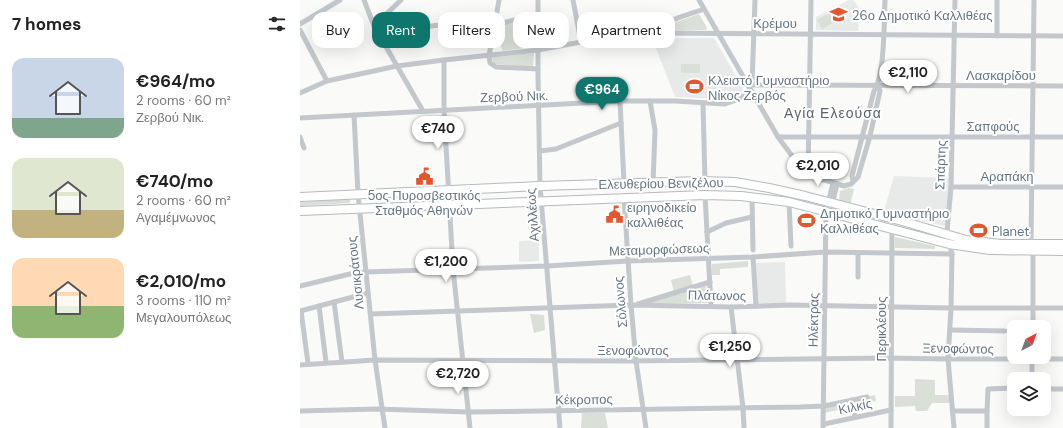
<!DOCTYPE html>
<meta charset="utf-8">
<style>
:root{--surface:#fff;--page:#f2f2f2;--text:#222;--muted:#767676;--accent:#0f766e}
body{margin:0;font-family:"DM Sans",sans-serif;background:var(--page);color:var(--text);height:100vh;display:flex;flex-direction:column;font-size:15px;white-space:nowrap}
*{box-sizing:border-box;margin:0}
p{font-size:13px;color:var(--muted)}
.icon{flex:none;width:22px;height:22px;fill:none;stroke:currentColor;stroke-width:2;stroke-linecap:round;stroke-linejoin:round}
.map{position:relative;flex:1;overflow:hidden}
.details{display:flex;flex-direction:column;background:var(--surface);width:300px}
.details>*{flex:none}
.guide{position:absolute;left:12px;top:12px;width:380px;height:36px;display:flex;gap:8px}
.needle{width:26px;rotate:41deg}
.buttons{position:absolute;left:707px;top:320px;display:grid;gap:8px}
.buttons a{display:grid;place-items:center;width:44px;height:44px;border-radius:8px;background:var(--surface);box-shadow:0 4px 16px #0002;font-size:20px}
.price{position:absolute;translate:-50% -34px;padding:0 9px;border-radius:14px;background:#fff;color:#222;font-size:13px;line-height:26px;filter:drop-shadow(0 1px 2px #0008)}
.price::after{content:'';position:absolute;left:50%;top:24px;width:12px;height:9px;margin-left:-6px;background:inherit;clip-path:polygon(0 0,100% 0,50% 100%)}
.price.selected{background:var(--accent);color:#fff}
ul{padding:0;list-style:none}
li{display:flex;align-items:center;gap:12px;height:100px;padding:0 12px}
li span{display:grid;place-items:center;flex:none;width:112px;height:80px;border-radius:12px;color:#555}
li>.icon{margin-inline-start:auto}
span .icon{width:48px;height:48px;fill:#fffc;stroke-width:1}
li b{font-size:17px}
h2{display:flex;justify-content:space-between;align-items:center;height:48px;padding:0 12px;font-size:17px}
.chip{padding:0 14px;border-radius:12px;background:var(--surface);box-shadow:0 4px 16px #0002;font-size:14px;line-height:36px}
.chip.selected{background:var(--accent);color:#fff}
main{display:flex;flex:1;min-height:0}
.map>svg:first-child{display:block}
.built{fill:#e8e9e9}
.green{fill:#dadfd7}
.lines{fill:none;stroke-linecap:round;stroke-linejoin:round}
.primary-casing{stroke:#b5babe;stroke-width:10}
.street{stroke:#c3c8cc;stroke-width:5}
.primary{stroke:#fff;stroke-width:8}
.labels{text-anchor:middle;stroke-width:4;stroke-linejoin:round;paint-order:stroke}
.poi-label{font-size:13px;fill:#657683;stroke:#fff;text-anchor:start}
.street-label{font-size:13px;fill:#657683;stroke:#fff}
.neighbourhood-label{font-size:14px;letter-spacing:1px;fill:#57646e;stroke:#fff}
</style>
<main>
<section class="details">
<h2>7 homes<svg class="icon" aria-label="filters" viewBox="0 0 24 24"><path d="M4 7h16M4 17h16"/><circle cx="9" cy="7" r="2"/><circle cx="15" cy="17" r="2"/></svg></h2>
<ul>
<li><span style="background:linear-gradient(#c9d6e8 75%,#7fa58c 0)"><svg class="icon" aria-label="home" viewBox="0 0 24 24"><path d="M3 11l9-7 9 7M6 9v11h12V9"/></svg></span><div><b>€964/mo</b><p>2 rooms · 60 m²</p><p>Ζερβού Νικ.</p></div></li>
<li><span style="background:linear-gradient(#dfe7d0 65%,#c2b280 0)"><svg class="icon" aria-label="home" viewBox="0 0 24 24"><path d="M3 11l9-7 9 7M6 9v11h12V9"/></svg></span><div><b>€740/mo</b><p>2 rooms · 60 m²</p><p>Αγαμέμνωνος</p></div></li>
<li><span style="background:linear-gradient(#ffd9b3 60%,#8fb573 0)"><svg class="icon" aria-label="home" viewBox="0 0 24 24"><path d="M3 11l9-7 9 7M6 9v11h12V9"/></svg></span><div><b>€2,010/mo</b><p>3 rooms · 110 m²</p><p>Μεγαλουπόλεως</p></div></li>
</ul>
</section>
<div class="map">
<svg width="763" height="428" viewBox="0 0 763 428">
<rect width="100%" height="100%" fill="#fafaf8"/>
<g class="built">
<path d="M549,0H553L555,2L560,10L558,31L516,30V17Z"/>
<path d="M352,38H414L444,90L434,96L424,99L375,97Z"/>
<path d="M594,176L649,178L648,227L584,211Z"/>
<path d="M239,240V261L219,262V241Z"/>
<path d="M485,262L486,303L457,304L456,263Z"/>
</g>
<g class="green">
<path d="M533,11L538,20L522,29L517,20Z"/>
<path d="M399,14L406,26L407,29L405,30L360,31L358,30L359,28Z"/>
<path d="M229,21L232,47L202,51L198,25Z"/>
<path d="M234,53L233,67L193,64L192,57Z"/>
<rect x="381" y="64" width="19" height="9"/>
<path d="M549,188L554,189L550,205L539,201L540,191Z"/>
<path d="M50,199V203L0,206V202Z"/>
<path d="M595,237L635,246V249L595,248Z"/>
<path d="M448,261V267L420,269V275H412V264Z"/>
<path d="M390,275L393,286L374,292L371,280Z"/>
<path d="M406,286L407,303L342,304Z"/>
<path d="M230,314L244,315L245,330L234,333Z"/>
<path d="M615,379L635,380V395H650L651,403H632L627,411H616L615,406L595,407V396H615Z"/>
<path d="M575,395L576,401L525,413L524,407Z"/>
<path d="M282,413H305L308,428H281Z"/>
</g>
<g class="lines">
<defs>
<g id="primary">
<path d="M0,197L240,186L401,181L435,182L469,188L505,196L602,221L666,240L701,244H763"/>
<path d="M0,211L405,195L441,196L489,202L649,244L690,250L763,251"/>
</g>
</defs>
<use href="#primary" class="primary-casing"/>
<g class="street">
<path d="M64,0L74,26L123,111"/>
<path d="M199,0L189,56L190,63L196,67L238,69"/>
<path d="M238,0V75L240,186L260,428"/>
<path d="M273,0L281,42"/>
<path d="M399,0L478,137L498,164L508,175L544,186L551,184L558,177L570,136L580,91L578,85"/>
<path d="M0,24L40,0"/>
<path d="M195,25L238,14"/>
<path d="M74,26L101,0"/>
<path d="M0,30L27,81"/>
<path d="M348,33C361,22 387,15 404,9"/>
<path d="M697,36V0"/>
<path d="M83,40L95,32L107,29L196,18"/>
<path d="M144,60V110L153,269L170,428"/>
<path d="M452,85L455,0"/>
<path d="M449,87L452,85L763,86"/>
<path d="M0,93L27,81L97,66L144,60L238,50L281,42L348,33L763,36"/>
<path d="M320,101L324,183"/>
<path d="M350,101L355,130L353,183"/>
<path d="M403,103L405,181"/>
<path d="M54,115L58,194L75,360L85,428"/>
<path d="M0,118L320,101H375L425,104L436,100L451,91"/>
<path d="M0,137L4,148"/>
<path d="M478,137H763"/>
<path d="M240,151L256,149L321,123"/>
<path d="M508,175L511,0"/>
<path d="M553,182L552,176L574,91C585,74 584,21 585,0"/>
<path d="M651,187H763"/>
<path d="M405,195L411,306"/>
<path d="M452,197L453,250"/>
<path d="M324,198L331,305L336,361L346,428"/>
<path d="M489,202L491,246"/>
<path d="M532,205L537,184"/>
<path d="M407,232L426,223L452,217"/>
<path d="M731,244L734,0"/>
<path d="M558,253V277"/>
<path d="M453,257L456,306"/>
<path d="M0,286L54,273L66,272L247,266L328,261L453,257L525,252L652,254"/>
<path d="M34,302L42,362"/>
<path d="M338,304L410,282"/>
<path d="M19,306L26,362"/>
<path d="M431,307L443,408L444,428"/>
<path d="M0,311L68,293"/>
<path d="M1,311L8,363"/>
<path d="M71,314L331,305L431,307L490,305L651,308H763"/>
<path d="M733,327V251"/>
<path d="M650,330L705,331"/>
<path d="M732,357V379"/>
<path d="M0,365L75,360L326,361L587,358L648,359H763"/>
<path d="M744,389H763"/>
<path d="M552,400L555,417"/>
<path d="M0,411L76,409L169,412L500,407L524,406L567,397"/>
<path d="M653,411H687"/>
<path d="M524,424L591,410"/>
<path d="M523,428L526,212L533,183"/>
<path d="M591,428L592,230"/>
<path d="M654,428L648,359L651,308L652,254L647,232L651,187L655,0"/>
<path d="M687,428V411L688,389L714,388"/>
</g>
<use href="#primary" class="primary"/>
</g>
<defs>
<symbol id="school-bare" viewBox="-9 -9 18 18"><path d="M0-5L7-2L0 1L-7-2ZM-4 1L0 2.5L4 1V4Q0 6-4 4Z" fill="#e4572e" stroke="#fff" stroke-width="2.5" paint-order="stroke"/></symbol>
<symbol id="stadium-bare" viewBox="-9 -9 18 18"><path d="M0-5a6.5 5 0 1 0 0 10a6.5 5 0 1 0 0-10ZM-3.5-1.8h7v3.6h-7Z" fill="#e4572e" stroke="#fff" stroke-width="2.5" paint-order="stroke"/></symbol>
<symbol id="civic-bare" viewBox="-9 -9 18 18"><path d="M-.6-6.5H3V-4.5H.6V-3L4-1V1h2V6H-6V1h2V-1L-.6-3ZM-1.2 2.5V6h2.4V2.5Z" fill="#e4572e" stroke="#fff" stroke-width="2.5" paint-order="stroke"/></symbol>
</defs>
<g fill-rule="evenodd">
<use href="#school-bare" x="526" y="2" width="25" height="25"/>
<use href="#stadium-bare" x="382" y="74" width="25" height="25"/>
<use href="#civic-bare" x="112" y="164" width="25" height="25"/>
<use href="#civic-bare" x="302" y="202" width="25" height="25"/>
<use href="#stadium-bare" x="494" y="208" width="25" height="25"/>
<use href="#stadium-bare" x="666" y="218" width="25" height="25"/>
</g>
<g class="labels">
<g class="poi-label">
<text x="552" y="20">26ο Δημοτικό Καλλιθέας</text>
<text x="408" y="85">Κλειστό Γυμναστήριο<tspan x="408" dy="15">Νίκος Ζερβός</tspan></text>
<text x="124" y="200" text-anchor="middle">5ος Πυροσβεστικός<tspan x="124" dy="15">Σταθμός Αθηνών</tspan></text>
<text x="327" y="212">ειρηνοδικείο<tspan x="327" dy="15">καλλιθέας</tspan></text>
<text x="520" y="218">Δημοτικό Γυμναστήριο<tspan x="520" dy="15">Καλλιθέας</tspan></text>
<text x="692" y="236">Planet</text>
</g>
<g class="street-label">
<text x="475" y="28">Κρέμου</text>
<text x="701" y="80">Λασκαρίδου</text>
<text transform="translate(214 96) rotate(-2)" y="5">Ζερβού Νικ.</text>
<text x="693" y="131">Σαπφούς</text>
<text transform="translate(640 165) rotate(-88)" y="5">Σπάρτης</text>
<text x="707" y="181">Αραπάκη</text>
<text transform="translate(361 183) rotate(-1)" y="5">Ελευθερίου Βενιζέλου</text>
<text transform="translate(232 215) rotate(-94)" y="5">Αχιλλέως</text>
<text transform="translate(359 249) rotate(-2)" y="5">Μεταμορφώσεως</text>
<text transform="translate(55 273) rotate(-96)" y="5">Λυσικράτους</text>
<text transform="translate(417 295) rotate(1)" y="5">Πλάτωνος</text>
<text transform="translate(320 302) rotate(-95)" y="5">Σόλωνος</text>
<text transform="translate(513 320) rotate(-89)" y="5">Ηλέκτρας</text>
<text transform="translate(581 329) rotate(-90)" y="5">Περικλέους</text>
<text transform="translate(658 348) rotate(1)" y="5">Ξενοφώντος</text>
<text x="333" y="355">Ξενοφώντος</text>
<text transform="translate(284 399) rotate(-1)" y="5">Κέκροπος</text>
<text transform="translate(555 406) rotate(-12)" y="5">Κιλκίς</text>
</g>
<g class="neighbourhood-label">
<text x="533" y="118">Αγία Ελεούσα</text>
</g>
</g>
</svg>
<div class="buttons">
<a><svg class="needle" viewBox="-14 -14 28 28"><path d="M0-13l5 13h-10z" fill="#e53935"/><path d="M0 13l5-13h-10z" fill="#767676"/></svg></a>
<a><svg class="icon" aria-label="layers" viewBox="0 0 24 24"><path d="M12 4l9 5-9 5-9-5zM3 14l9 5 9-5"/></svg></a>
</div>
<b class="price" style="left:608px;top:94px">€2,110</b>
<b class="price selected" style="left:302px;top:111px">€964</b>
<b class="price" style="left:138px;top:150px">€740</b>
<b class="price" style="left:518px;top:187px">€2,010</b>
<b class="price" style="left:146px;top:283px">€1,200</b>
<b class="price" style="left:430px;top:368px">€1,250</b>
<b class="price" style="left:158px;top:395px">€2,720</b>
<div class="guide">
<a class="chip">Buy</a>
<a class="chip selected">Rent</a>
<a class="chip">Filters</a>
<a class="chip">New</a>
<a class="chip">Apartment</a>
</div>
</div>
</main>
